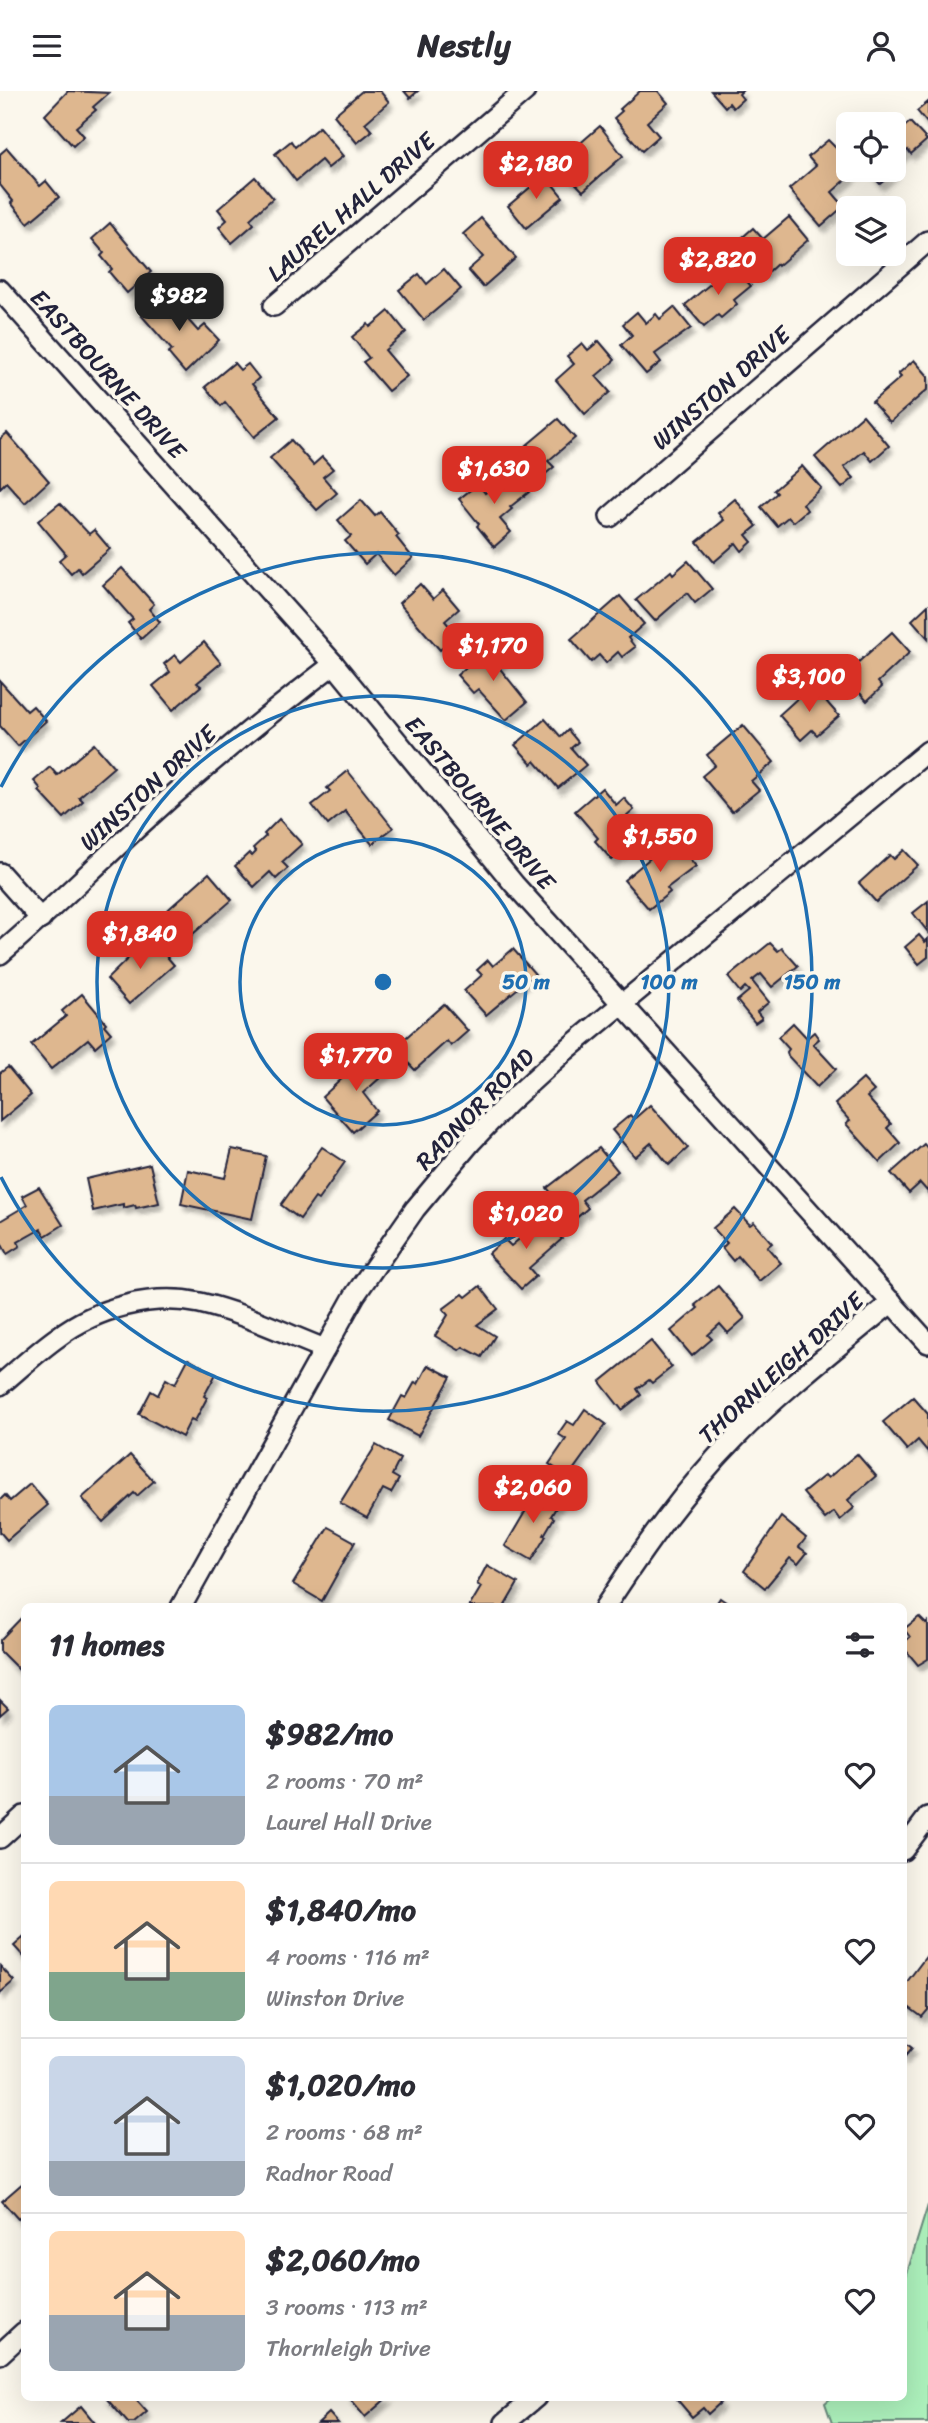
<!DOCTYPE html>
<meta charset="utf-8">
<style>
:root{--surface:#fff;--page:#f7f7f7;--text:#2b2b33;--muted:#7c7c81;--line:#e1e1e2;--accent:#d93025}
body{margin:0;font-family:Sriracha,sans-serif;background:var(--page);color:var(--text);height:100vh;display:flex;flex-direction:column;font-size:26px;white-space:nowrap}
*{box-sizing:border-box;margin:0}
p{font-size:23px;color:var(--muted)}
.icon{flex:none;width:38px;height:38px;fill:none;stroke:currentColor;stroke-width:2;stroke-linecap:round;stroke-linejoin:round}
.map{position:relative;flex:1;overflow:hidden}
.panel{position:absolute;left:21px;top:1512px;width:886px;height:798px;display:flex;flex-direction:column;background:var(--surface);border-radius:10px;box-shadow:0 7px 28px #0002}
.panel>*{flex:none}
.buttons{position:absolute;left:836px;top:21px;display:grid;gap:14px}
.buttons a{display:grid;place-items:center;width:70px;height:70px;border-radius:10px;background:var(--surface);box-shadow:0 7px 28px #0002;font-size:35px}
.price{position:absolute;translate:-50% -60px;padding:0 16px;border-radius:14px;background:var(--accent);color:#fff;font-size:23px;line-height:46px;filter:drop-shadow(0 2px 4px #0008)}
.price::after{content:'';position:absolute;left:50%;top:42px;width:21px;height:16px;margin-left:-10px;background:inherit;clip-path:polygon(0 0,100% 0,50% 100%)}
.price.active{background:#222;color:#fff}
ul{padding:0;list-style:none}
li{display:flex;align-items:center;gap:21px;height:175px;padding:0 28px}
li+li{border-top:2px solid var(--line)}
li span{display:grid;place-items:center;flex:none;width:196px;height:140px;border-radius:10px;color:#555}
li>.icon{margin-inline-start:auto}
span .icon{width:84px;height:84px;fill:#fffc;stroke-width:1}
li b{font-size:30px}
h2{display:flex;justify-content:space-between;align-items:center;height:84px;padding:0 28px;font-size:30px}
header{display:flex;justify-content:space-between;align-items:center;height:91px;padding:0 28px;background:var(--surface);font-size:32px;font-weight:800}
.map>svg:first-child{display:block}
.green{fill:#acf0bb;stroke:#67897b;stroke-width:2}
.building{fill:#deb78f;stroke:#22223b;stroke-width:2;filter:url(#shadow)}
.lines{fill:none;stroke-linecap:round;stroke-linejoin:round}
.minor-casing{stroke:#22223b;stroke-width:24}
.minor{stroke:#fbf7ec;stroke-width:19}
.ring{fill:none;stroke:#1f6fb2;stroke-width:3.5}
.labels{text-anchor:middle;stroke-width:7;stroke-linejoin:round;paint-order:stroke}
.street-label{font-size:24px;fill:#22223b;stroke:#fbf7ec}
.centre{fill:#1f6fb2;stroke:#fbf7ec;stroke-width:3.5}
.ring-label{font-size:21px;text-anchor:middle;font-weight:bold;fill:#1f6fb2;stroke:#fbf7ec;stroke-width:7;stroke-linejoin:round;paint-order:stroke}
</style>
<header><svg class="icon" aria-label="menu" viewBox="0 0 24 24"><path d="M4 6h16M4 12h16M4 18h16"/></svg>Nestly<svg class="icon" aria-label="person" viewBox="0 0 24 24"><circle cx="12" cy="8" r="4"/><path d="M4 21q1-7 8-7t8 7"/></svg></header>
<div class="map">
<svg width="928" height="2332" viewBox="0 0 928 2332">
<defs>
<filter id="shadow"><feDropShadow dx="3.5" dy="6" stdDeviation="2" flood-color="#0004"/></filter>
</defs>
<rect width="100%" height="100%" fill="#fbf7ec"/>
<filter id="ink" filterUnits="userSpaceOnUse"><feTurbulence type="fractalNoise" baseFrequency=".0143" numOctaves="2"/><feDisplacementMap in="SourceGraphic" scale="14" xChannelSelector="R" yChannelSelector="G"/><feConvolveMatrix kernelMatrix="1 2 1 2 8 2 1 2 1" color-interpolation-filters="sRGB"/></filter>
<g filter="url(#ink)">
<path class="green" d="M928,2114V2332H832L825,2312L831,2307L903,2306V2195Z"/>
<g class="building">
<path d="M68,0L109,2L93,16L96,19L76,36L84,45L73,55L45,24Z"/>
<path d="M362,0H380L389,11L365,32L372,40L357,52L334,24Z"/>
<path d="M404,0H418L410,7Z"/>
<path d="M640,0H658L668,12L647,31L659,45L642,60L614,27L622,20L620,18Z"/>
<path d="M711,0H742L739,3L743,8L733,17L729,12L725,16Z"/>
<path d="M928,11V33L917,20Z"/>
<path d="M910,31L927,49L911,63L908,59L894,70V39L897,42Z"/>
<path d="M600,35L623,65L583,100L560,76L580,58L577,55Z"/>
<path d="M319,36L343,65L328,77L321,69L296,90L275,63L291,50L295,56Z"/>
<path d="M828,49L849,70V79H857L832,101L844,115L821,135L789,98L816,75L808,66Z"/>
<path d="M7,57L40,95L46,90L59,106L28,132L11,112L13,110L0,94V63Z"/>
<path d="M868,79H892L894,81L880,93Z"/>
<path d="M545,84L563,106L526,137L508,115Z"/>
<path d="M255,86L273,107L250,128L254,133L232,152L219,136L227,129L218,118Z"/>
<path d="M789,126L808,149L778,175L777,173L765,184L736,152L753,137L763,148Z"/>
<path d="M481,127L516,167L483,196L468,179L483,166L463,143Z"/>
<path d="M110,132L151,181L127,202L109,181L112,178L101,165L104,162L92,148Z"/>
<path d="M733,174L751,195L734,209L737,213L721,227L718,224L704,236L685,214Z"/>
<path d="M444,178L461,198L424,229L399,199L419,183L427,193Z"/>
<path d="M165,203L198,240L205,234L219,249L185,282L168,262L172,259L141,224Z"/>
<path d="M674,216L691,237L655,263L661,271L646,283L621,254L632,244L623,233L637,221L646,232L656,223L660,228Z"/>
<path d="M389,220L406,241L385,259L407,285L388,300L363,271L369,267L352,246L368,233L370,236Z"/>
<path d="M599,250L615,269L596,285L610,301L585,323L556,289L574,273L567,265L582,252L588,259Z"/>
<path d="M914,269L928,285V298L890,331L872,311L901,286L898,283Z"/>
<path d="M234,272L240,279L248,273L259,287L252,293L279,326L254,346L225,311L221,315L205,296Z"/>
<path d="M863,324L889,355L872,370L864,360L844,376L854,387L842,397L815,366Z"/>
<path d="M558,328L575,347L548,370L554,376L538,389L516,363Z"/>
<path d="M7,342L49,390L25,412L6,391L0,397V348Z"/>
<path d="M291,349L313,374L322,366L333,378L323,386L337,402L317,419L270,367Z"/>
<path d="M802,375L821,397L803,413L807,419L793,431L788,426L777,435L761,416L777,402L774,399Z"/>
<path d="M512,380L529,401L510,416L512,418L500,428L511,441L494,456L477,435L479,433L459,408L478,393L485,402Z"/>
<path d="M735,408L757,435L746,444L752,451L742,460L736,452L714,471L697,451L724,429L718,422Z"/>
<path d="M361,409L375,425L380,421L399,444L396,446L413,467L394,484L376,463L365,473L345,450L351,445L338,429Z"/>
<path d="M60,412L89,443L94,439L110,458L82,482L78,477L71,483L59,469L66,463L38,430Z"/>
<path d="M688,470L712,498L695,512L687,502L655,530L636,509L671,480L673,483Z"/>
<path d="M122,477L154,513L149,518L160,531L141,548L128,532L133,528L103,494Z"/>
<path d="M420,493L433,508L443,499L459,518L445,530L457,544L440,559L399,512Z"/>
<path d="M620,505L644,533L628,547L635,556L622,566L618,561L606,572L599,564L591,571L571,548Z"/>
<path d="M928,514V547L912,529Z"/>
<path d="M892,541L910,561L878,591L882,596L867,610L844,584Z"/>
<path d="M204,551L221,572L197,592L201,595L173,619L153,595L170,581L164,573L175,564L181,571Z"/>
<path d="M494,556L504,568L497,574L527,611L506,629L478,598L473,602L457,584L485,560L487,563Z"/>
<path d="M0,590L27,620L33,615L46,630L18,655L0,635Z"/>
<path d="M812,594L839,625L817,644L812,639L801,649L779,624Z"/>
<path d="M545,628L561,646L568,639L578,651L571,657L586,674L558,697L535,670L532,673L515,654Z"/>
<path d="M743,634L774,671L751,690L759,699L732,721L702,685L715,674L707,664Z"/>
<path d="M94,653L114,676L79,706L83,710L64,727L39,700L41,698L34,690L50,676L57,684Z"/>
<path d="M348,680L393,737L372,753L345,720L328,734L312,714L330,700L327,697Z"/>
<path d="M602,697L616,714L624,707L634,719L626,726L642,744L612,769L595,750L598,747L575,720Z"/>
<path d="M279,728L302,753L282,771L288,777L276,788L270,781L254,796L235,775L249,762L252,765L256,761L253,757L266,745L264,743Z"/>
<path d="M673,748L696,775L667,797L670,801L649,818L624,789Z"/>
<path d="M904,759L918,774L876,811L859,792L890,764L894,768Z"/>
<path d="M209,782L232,809L186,849L163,823Z"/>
<path d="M928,810V841L913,822Z"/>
<path d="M919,844L925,851L928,848V866L919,873L905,856Z"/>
<path d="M150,846L174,874L129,913L107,888Z"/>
<path d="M770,852L778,860L782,857L798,875L772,896L761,883L752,890L769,911L757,921L762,927L755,932L737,910L749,900L745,896L740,901L728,886Z"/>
<path d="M513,858L535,883L486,924L464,900L482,884L477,879L488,869L493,875Z"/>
<path d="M82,903L106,932L104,934L111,942L95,956L88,948L51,978L31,954L66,925L62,920Z"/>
<path d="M444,913L468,940L451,955L447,950L415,979L394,957Z"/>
<path d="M793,932L807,947L814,941L819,948L813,953L836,978L817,996L788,965L787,961L789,958L778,946Z"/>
<path d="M371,961L388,980L363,1002L377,1020L353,1041L322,1006Z"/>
<path d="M8,976L31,1004L0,1030V982Z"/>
<path d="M863,988L874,1000L867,1006L891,1033L887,1037L900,1052L880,1071L846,1033L850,1030L835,1013Z"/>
<path d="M650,1014L688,1057L669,1074L651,1052L635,1066L612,1039L630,1024L634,1028Z"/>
<path d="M924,1053L928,1058V1101L920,1092L909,1102L891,1082Z"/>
<path d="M322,1056L345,1071L318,1109L315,1107L300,1128L281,1114Z"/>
<path d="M599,1057L618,1080L582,1109L588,1117L574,1129L547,1097Z"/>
<path d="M232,1058L266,1065L252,1128L181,1113L188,1079L225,1087Z"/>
<path d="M150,1073L159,1112L136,1117L135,1114L123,1117V1113L93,1120L86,1088Z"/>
<path d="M39,1096L63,1134L45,1145L41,1138L18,1151L20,1155L7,1163L0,1150V1130L27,1114L22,1105Z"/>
<path d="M735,1118L750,1134L754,1131L772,1152L767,1156L781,1172L759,1190L738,1165L733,1170L722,1157L727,1152L713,1137Z"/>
<path d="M541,1124L562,1148L529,1177L536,1185L521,1198L488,1163L504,1148L511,1155L524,1144L522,1141Z"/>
<path d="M480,1195L498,1218L477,1234L495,1245L482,1266L463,1256L459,1259L435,1245L448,1224L443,1218L463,1203L466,1206Z"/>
<path d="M718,1195L745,1227L728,1242L720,1233L708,1244L712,1248L692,1265L671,1240L698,1217L695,1214Z"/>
<path d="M651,1250L672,1276L652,1292L649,1289L637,1298L641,1304L622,1319L600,1291Z"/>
<path d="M188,1268L216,1283L204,1305L207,1307L195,1330L191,1328L182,1346L139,1323L151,1300L158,1304L166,1288L175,1293Z"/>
<path d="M428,1274L451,1286L418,1345L389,1329L402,1305L406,1307L415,1291L418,1293Z"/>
<path d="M913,1306L928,1323V1361L918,1349L907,1359L883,1331Z"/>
<path d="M585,1318L606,1333L568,1386L549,1373L566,1348L558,1343L567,1330L574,1334Z"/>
<path d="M376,1354L400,1368L392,1384L399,1388L391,1402L383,1398L367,1427L340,1412Z"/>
<path d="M857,1363L876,1385L848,1409L854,1417L840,1429L834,1421L825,1428L803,1402L825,1384L828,1387Z"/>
<path d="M130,1364L154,1390L137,1405L134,1402L103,1431L82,1407Z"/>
<path d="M30,1393L48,1414L7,1449L0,1441V1409L5,1404L10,1410Z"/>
<path d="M539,1397L560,1410L551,1425L554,1427L544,1444L546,1445L531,1470L505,1455Z"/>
<path d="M781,1426L806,1447L799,1456L807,1462L798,1473L790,1467L765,1497L744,1480Z"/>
<path d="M328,1436L355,1451L322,1510L293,1493Z"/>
<path d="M487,1474L518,1492L504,1516H469L481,1496L477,1493Z"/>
<path d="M720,1507L733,1516H714Z"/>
<path d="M24,1524V1584L0,1560V1549Z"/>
<path d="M919,1526L926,1533L928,1531V1568L918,1574L903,1556V1552L910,1546L904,1538Z"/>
<path d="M0,1609L8,1617L0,1624Z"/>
<path d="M24,1846V1866L14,1855Z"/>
<path d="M928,1863V1919L922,1926L903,1912V1896Z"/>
<path d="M0,1875L14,1890L0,1902Z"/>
<path d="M903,1950L912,1957L903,1968Z"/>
<path d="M24,2091V2122L18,2128L2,2110Z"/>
<path d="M105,2306H140L137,2310L147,2321L134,2332H128Z"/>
<path d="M348,2306H388L365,2326Z"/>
<path d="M675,2306H716L720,2312L708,2323L703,2317L692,2326Z"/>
<path d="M81,2315L95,2332H61Z"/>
<path d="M329,2322L338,2332H318Z"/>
</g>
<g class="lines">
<defs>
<g id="minor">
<path d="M0,199L334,573L514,793L928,1252"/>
<path d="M274,215L525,0"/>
<path d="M610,426L928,150"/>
<path d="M0,782L41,828"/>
<path d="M0,863C52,819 99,771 149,726C208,672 270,622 334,573"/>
<path d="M0,1294C19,1278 38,1260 58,1246C96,1217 152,1202 200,1212C243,1222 284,1242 325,1258"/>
<path d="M181,1516L355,1204L415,1118L471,1051L507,1013L565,960L928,660"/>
<path d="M605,1516C644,1456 685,1398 735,1347C783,1298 839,1255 892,1211"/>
<path d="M0,1747L24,1725"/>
<path d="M903,1759L928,1726"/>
<path d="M0,2263L24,2241"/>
<path d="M505,2332L536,2306"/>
</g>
</defs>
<use href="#minor" class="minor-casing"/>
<use href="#minor" class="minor"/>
</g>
</g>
<g class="ring">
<circle cx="383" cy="891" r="143"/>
<circle cx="383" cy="891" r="286"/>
<path d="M1 696A429 429 0 1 1 1 1086"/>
</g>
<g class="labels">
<g class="street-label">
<text transform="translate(351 116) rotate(-41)" y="8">LAUREL HALL DRIVE</text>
<text transform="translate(108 283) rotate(48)" y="8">EASTBOURNE DRIVE</text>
<text transform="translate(721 297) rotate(-41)" y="8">WINSTON DRIVE</text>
<text transform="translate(148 697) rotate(-42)" y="8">WINSTON DRIVE</text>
<text transform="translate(480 712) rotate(50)" y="8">EASTBOURNE DRIVE</text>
<text transform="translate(475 1018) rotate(-46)" y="8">RADNOR ROAD</text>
<text transform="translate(781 1277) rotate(-42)" y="8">THORNLEIGH DRIVE</text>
</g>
</g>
<circle cx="383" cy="891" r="10" class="centre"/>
<g class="ring-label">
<text x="526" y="898">50 m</text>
<text x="669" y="898">100 m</text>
<text x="812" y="898">150 m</text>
</g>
</svg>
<div class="buttons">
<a><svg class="icon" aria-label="locate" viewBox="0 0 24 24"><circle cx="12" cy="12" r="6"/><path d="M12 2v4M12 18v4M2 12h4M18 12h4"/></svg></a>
<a><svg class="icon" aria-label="layers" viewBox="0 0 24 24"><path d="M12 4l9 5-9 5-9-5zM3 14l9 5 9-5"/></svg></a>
</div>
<b class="price" style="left:536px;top:110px">$2,180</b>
<b class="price" style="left:718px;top:206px">$2,820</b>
<b class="price active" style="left:179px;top:242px">$982</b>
<b class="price" style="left:494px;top:415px">$1,630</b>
<b class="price" style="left:493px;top:592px">$1,170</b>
<b class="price" style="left:809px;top:623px">$3,100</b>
<b class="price" style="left:660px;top:783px">$1,550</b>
<b class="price" style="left:140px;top:880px">$1,840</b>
<b class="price" style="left:356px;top:1002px">$1,770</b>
<b class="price" style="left:526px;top:1160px">$1,020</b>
<b class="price" style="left:533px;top:1434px">$2,060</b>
<section class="panel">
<h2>11 homes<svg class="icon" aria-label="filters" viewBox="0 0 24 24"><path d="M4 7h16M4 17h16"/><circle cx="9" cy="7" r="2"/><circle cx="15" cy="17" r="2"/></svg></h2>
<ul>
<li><span style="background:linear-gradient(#a9c7e8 65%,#9aa5b1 0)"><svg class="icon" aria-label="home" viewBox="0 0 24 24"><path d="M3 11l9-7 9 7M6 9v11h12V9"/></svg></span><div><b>$982/mo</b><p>2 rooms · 70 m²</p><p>Laurel Hall Drive</p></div><svg class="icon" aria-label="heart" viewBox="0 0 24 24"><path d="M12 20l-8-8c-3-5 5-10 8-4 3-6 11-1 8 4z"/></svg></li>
<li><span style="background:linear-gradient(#ffd9b3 65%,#7fa58c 0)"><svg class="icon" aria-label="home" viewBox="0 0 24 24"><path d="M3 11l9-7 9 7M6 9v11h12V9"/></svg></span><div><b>$1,840/mo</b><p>4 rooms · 116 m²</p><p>Winston Drive</p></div><svg class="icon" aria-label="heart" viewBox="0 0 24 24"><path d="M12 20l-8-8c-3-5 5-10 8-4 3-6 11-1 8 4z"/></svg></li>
<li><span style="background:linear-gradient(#c9d6e8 75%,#9aa5b1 0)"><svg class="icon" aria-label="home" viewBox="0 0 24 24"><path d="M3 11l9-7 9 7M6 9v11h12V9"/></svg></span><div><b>$1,020/mo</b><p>2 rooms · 68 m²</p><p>Radnor Road</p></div><svg class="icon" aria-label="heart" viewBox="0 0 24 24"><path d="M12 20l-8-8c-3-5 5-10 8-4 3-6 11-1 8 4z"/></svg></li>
<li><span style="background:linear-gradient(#ffd9b3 60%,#9aa5b1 0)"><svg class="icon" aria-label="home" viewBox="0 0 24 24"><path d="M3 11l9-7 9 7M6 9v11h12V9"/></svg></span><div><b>$2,060/mo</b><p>3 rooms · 113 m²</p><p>Thornleigh Drive</p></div><svg class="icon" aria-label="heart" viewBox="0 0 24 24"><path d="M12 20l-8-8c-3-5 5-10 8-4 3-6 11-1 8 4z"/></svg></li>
</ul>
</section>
</div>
